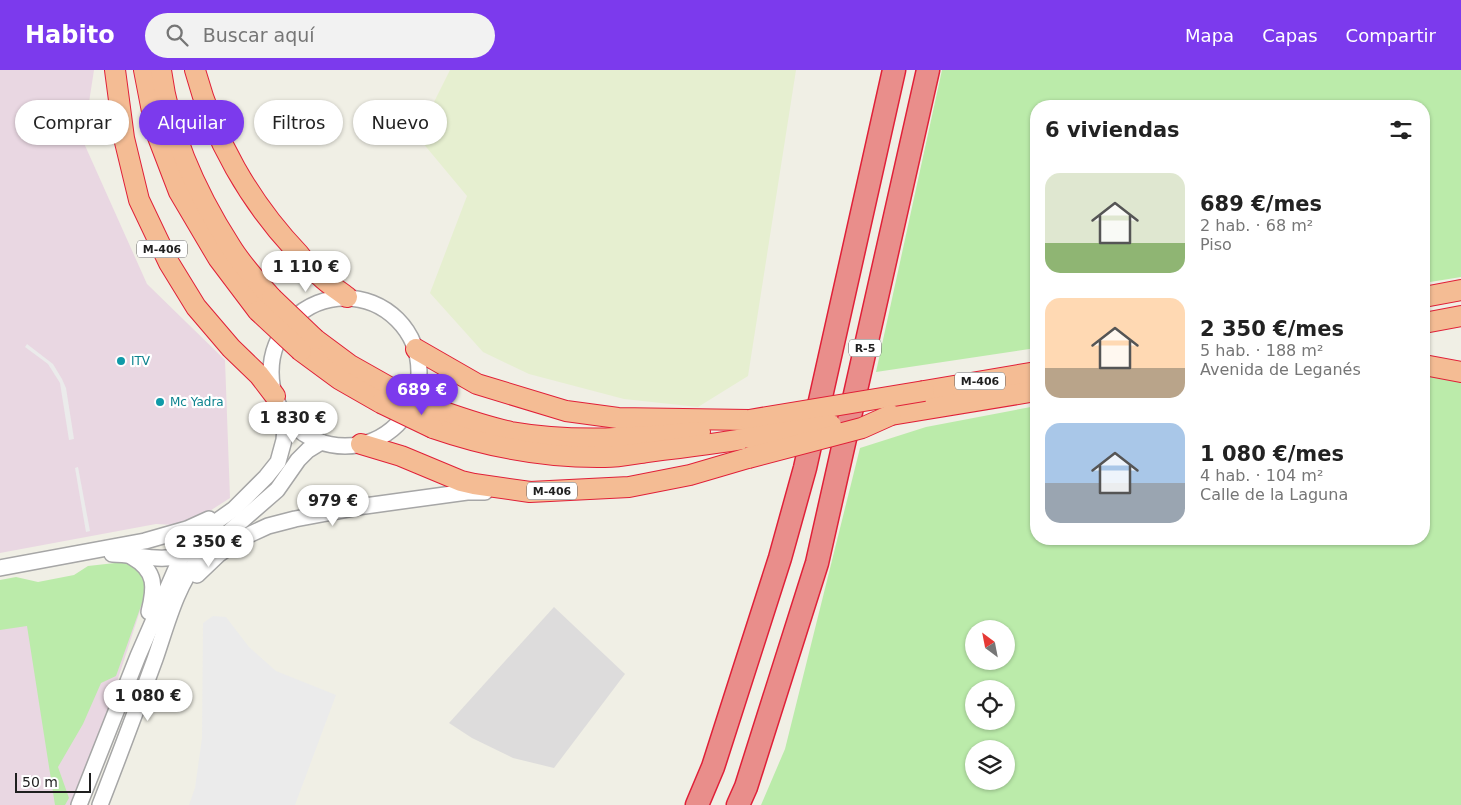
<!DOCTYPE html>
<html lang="es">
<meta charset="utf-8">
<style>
:root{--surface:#fff;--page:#f2f2f2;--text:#222;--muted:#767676;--accent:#7c3aed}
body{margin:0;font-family:"DejaVu Sans",sans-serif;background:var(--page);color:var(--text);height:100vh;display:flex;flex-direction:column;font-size:19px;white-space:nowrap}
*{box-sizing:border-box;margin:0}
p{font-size:16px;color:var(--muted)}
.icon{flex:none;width:28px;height:28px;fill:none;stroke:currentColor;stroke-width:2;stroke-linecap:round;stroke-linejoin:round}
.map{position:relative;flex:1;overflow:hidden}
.side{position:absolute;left:1030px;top:30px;width:400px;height:445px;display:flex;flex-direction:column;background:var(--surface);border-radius:20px;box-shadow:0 1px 4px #0004}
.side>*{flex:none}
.top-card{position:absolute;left:15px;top:30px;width:475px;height:45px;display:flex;gap:10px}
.needle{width:32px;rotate:328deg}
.controls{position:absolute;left:965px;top:550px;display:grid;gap:10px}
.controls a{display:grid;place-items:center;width:50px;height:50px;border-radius:50%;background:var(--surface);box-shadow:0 1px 4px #0004;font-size:25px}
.scale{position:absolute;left:15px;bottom:12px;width:76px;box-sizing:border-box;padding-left:5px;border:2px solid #1f1f1f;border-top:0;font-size:14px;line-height:18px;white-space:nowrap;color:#1f1f1f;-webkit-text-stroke:4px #fff;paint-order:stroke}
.price{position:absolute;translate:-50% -42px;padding:0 11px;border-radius:18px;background:#fff;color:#222;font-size:16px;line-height:32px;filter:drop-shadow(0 1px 2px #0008)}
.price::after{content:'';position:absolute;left:50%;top:30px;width:15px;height:11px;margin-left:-8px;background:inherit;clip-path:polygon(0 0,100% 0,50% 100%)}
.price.on{background:var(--accent);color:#fff}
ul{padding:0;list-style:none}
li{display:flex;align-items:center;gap:15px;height:125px;padding:0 15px}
li span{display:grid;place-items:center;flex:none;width:140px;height:100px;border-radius:15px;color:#555}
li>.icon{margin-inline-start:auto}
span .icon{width:60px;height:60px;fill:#fffc;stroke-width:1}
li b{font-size:21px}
h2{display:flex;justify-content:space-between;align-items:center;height:60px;padding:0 15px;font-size:21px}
.chip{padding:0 18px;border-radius:22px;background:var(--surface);box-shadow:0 1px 4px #0004;font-size:18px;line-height:45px}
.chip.on{background:var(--accent);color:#fff}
header{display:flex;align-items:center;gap:30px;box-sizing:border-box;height:70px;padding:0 25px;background:var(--accent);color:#fff}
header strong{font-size:24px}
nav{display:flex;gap:28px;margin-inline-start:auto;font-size:18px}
.search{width:350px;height:45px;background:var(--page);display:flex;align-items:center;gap:12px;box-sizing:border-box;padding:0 18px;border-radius:28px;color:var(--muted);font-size:19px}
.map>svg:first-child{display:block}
.residential{fill:#dddcdc}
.industrial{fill:#e9d7e2}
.farmland{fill:#e6efd0}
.grass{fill:#bbebaa;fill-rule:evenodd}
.parking{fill:#ebebeb}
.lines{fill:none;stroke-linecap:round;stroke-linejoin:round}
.tertiary-casing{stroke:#a6a6a6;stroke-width:18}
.trunk-casing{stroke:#e02038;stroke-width:22}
.motorway-casing{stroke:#e02038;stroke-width:25}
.tertiary{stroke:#fff;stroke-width:15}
.trunk{stroke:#f4bc94;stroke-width:20}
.motorway{stroke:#e98e8b;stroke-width:22}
.trunk-bridge-casing{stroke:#e02038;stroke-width:22;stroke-linecap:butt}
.trunk-bridge{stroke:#f4bc94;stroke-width:20}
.culture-dot{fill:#0f9aa8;stroke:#fff;stroke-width:2}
.labels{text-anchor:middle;stroke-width:4.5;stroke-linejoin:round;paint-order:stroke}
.shield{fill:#fff;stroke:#626262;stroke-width:1}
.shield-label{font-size:11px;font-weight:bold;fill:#1f1f1f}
.culture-label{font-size:12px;fill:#0d838f;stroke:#fff;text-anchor:start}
</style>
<header>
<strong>Habito</strong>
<div class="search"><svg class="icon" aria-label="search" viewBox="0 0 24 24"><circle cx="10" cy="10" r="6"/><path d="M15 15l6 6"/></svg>Buscar aquí</div>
<nav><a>Mapa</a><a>Capas</a><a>Compartir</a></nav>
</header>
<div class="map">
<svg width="1461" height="735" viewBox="0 0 1461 735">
<rect width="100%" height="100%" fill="#f0efe5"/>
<path class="residential" d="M554,537L625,604L554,698L513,688L472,668L449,653Z"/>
<g class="industrial">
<path d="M0,0H94L83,71L147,214L225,290L230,428L205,444L174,455L156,454L0,483Z"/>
<path d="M150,510L77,735H0V529Z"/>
</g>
<path class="farmland" d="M450,0H796L748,306L698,337L624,329L529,304L483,282L430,223L467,126L417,66Z"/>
<g class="grass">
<path d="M942,0H1461V207L1424,213V36H1036V278L876,302Z"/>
<path d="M1424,302L1461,307V735H761L785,679L860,378L926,357L1036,336V469H1424ZM974,559H1006V591H974ZM974,619H1006V651H974ZM974,679H1006V711H974Z"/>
<path d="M124,492L140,500L147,519L116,606L101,613L83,654L58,697L69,728L65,735H55L27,556L0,560V510L16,507L38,512L74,505L88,496Z"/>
</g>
<g class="parking">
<path d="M27,274L53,294L62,309L66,318L74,369L69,370L60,313L48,294L25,277Z"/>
<path d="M78,397L90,461L86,462L75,398Z"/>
<path d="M213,546L226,547L249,577L276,601L336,625L295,735H189L195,718L202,668L203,553Z"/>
</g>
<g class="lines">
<defs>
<g id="tertiary">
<circle cx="345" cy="302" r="74"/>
<path d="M112,484C138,484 162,494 188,483"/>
<path d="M132,487C157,501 155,518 149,542"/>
<path d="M0,498L145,471L187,459L209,449"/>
<path d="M197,505L219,484L242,468L268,456L295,449L365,436L467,422H485"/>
<path d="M79,735L138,586L182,485L199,464L234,439L266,407L278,392L284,370L286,346"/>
<path d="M100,735C119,686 137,638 155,589C167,554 176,517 199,488L277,420L298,390L308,380L321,372"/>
</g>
<g id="trunk">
<path d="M115,0L124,68L139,130L169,193L196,237L231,278L259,305L275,326"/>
<path d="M144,0L156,62L179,122L218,188L258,241"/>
<path d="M161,0C169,63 197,124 231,177C242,195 258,212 272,228"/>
<path d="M195,0C213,68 250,133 299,184C305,192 312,200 320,206C328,214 338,220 347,227"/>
<path d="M1424,227L1461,220"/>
<path d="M1424,253L1461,246"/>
<path d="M315,269L350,295L389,317"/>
<path d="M416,279L477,314L566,341L618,348L749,350"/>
<path d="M301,281L339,309L381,333"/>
<path d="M1424,295L1461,302"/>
<path d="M924,321L1036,302"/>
<path d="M441,341C464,349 487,357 511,362C574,373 637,368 700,362"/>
<path d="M891,345L1036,321"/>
<path d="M433,358C488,377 546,388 605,387C619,387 633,384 647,382C681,378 715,374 749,368"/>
<path d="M361,374L401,386L461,411L474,414L530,422L629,417L690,405L748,388"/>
</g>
<g id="motorway">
<path d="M697,735L713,697L780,488L805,398L894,0"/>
<path d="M738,735L746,717L817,493L928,0"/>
</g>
</defs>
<use href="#tertiary" class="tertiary-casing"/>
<use href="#trunk" class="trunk-casing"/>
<use href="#motorway" class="motorway-casing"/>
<use href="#tertiary" class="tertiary"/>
<use href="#trunk" class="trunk"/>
<use href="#motorway" class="motorway"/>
<defs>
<g id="trunk-bridge">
<path d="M272,228L315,269"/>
<path d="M258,241L301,281"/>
<path d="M389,317L441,341"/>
<path d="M381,333L433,358"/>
<path d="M749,350L924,321"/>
<path d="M749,368L831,355"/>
<path d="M748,388L862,358L891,345"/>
</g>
</defs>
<use href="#trunk-bridge" class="trunk-bridge-casing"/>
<use href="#trunk-bridge" class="trunk-bridge"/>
</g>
<g class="culture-dot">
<circle cx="121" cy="291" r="5"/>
<circle cx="160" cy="332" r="5"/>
</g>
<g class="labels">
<g class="shield">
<rect x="137" y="170.5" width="50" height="17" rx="4"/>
<rect x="849" y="269.5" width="32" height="17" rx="4"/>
<rect x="955" y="302.5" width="50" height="17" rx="4"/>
<rect x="527" y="412.5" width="50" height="17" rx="4"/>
</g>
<g class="shield-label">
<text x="162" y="183">M-406</text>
<text x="865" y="282">R-5</text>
<text x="980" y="315">M-406</text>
<text x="552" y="425">M-406</text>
</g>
<g class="culture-label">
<text x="131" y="295">ITV</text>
<text x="170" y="336">Mc Yadra</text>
</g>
</g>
</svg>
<div class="controls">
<a><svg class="needle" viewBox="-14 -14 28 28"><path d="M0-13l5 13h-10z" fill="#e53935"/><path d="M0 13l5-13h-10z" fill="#767676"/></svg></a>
<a><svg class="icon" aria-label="locate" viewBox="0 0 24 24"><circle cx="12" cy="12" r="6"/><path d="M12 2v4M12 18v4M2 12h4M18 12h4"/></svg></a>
<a><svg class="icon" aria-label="layers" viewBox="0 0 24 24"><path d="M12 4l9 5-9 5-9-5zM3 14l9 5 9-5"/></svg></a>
</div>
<div class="scale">50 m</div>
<b class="price" style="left:306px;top:223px">1 110 €</b>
<b class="price on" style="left:422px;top:346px">689 €</b>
<b class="price" style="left:293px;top:374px">1 830 €</b>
<b class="price" style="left:333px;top:457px">979 €</b>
<b class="price" style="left:209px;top:498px">2 350 €</b>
<b class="price" style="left:148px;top:652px">1 080 €</b>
<div class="top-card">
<a class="chip">Comprar</a>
<a class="chip on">Alquilar</a>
<a class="chip">Filtros</a>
<a class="chip">Nuevo</a>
</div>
<section class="side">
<h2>6 viviendas<svg class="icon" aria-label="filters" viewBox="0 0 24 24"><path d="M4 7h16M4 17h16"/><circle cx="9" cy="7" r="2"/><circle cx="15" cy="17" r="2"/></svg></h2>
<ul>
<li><span style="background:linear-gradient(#dfe7d0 70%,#8fb573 0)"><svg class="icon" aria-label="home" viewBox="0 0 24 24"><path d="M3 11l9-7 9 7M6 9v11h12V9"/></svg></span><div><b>689 €/mes</b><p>2 hab. · 68 m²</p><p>Piso</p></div></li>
<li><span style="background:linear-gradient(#ffd9b3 70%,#b9a48a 0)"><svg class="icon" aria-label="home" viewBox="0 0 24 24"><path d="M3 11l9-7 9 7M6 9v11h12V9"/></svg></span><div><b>2 350 €/mes</b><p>5 hab. · 188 m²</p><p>Avenida de Leganés</p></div></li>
<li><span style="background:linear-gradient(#a9c7e8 60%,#9aa5b1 0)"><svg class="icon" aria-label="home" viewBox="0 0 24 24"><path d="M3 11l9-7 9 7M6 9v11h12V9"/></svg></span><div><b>1 080 €/mes</b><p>4 hab. · 104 m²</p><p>Calle de la Laguna</p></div></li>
</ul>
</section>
</div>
